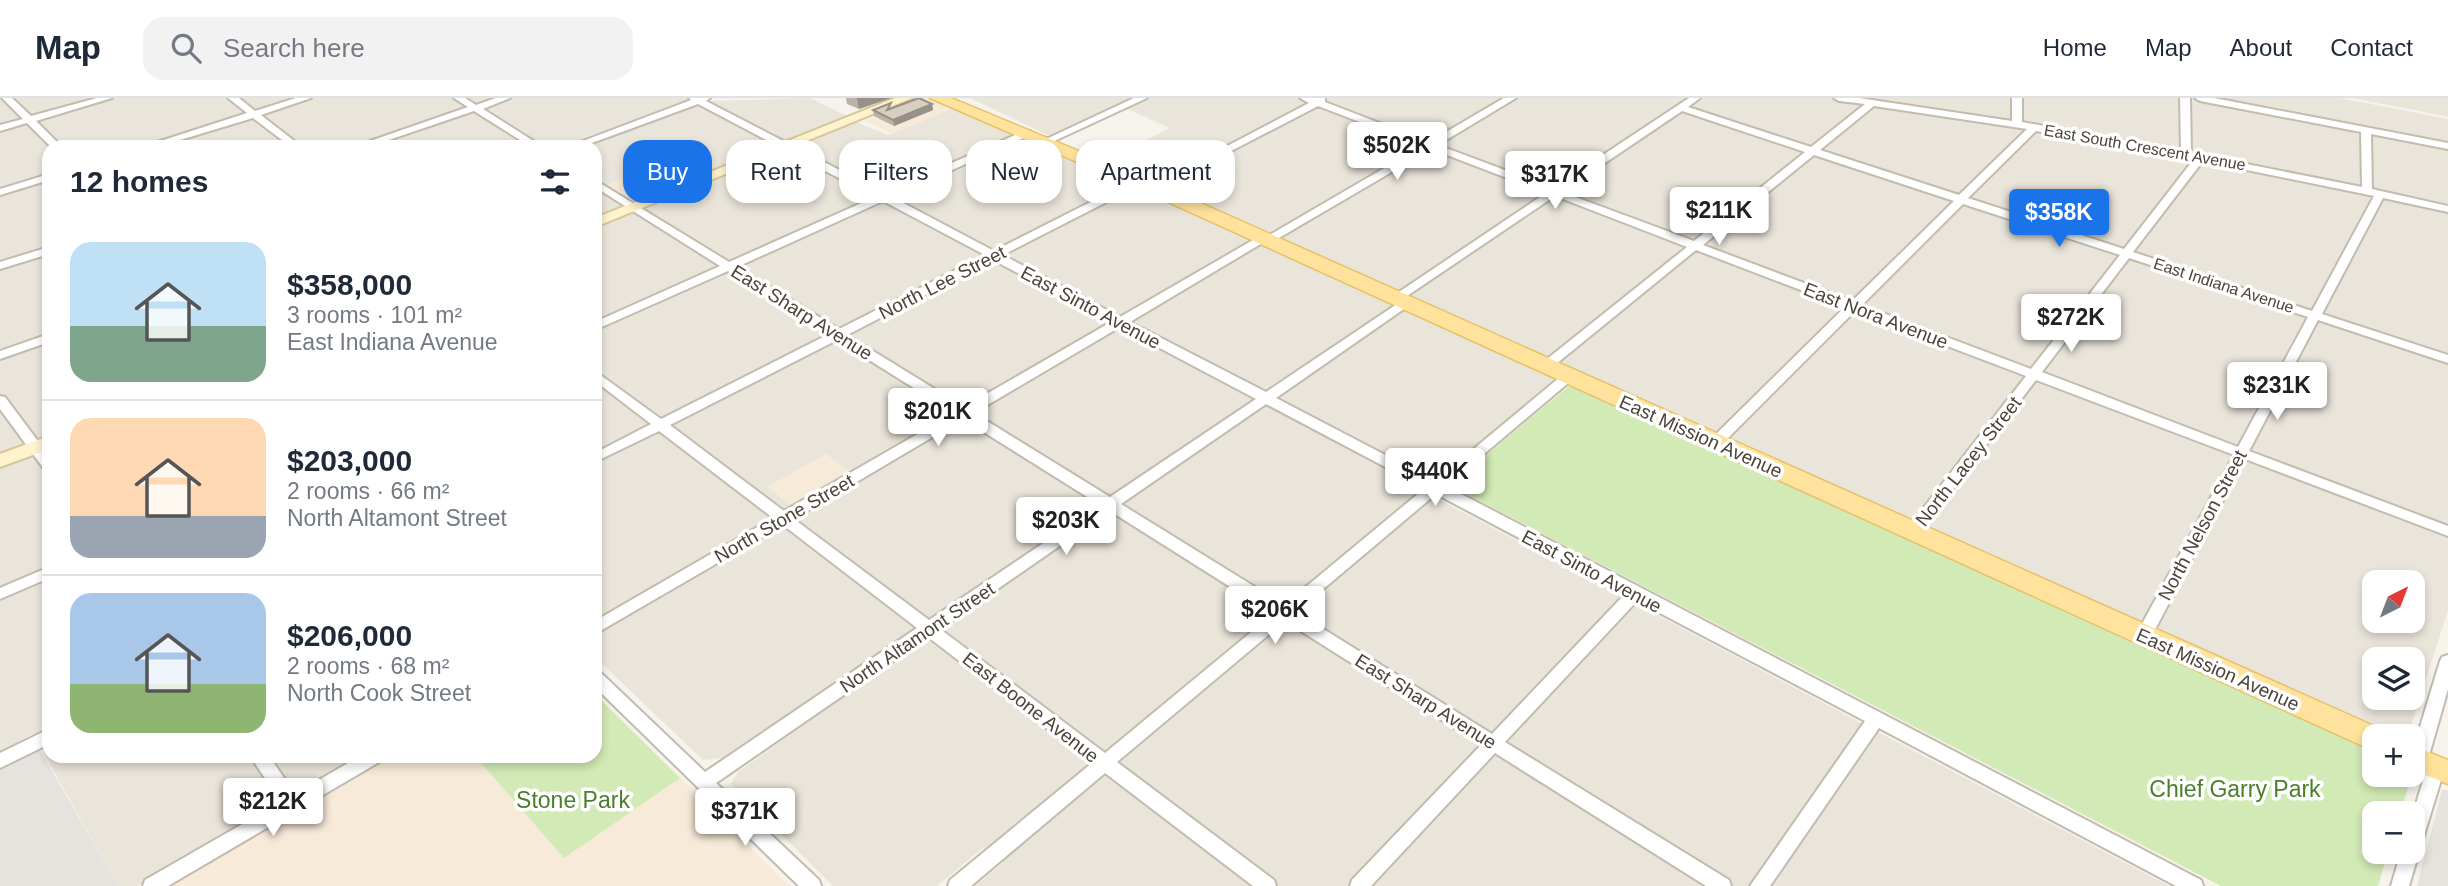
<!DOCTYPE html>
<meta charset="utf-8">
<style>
:root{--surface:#fff;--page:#f2f2f3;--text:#1f2937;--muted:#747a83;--line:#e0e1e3;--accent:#1a73e8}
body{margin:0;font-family:Helvetica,sans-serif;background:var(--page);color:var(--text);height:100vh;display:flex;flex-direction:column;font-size:26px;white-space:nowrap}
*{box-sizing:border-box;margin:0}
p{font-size:23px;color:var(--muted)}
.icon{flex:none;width:38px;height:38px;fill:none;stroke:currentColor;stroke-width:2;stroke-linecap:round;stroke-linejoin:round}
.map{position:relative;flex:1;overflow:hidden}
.panel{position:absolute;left:42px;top:42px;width:560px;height:623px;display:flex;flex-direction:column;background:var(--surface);border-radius:21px;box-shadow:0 4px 10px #0003}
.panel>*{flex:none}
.hud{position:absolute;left:623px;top:42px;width:665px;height:63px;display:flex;gap:14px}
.needle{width:46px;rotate:42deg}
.buttons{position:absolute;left:2362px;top:472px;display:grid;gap:14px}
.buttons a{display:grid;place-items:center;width:63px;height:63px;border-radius:14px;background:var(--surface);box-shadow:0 4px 10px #0003;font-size:35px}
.price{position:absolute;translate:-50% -60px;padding:0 16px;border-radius:7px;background:#fff;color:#222;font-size:23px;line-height:46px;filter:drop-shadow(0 2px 4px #0008)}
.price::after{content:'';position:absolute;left:50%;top:42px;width:21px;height:16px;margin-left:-10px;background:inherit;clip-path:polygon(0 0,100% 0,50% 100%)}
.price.active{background:var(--accent);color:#fff}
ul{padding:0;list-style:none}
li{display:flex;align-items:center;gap:21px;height:175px;padding:0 28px}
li+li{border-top:2px solid var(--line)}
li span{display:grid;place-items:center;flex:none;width:196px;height:140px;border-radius:21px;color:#555}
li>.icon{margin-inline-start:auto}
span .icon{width:84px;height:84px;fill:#fffc;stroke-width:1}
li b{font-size:30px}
h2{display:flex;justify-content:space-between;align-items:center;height:84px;padding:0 28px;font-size:30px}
.pill{padding:0 24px;border-radius:21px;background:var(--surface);box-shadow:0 4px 10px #0003;font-size:24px;line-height:63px}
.pill.active{background:var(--accent);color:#fff}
header{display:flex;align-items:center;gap:42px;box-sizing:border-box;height:98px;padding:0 35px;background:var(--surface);border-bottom:2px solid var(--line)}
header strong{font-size:33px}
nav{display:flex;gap:38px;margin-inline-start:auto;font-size:24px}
.search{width:490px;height:63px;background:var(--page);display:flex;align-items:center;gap:18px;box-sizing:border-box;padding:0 24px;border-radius:21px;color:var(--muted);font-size:26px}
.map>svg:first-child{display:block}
.residential{fill:#eae5da;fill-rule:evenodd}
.commercial{fill:#f7ead8}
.industrial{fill:#e6e2dd}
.green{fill:#d2eab5}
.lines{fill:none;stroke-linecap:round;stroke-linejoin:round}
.minor-casing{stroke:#c2bbae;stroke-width:4}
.secondary-casing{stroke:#d6c79b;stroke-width:4}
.primary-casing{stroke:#e6c16a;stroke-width:3}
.minor{fill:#fff;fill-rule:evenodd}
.secondary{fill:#fff3cd;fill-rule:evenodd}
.primary{fill:#ffe39c;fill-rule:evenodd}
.wall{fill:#bab2a6}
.shaded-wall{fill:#979187}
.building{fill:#d8cfc1;stroke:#979187;stroke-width:2}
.labels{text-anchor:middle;stroke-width:7;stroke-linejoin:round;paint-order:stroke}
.far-street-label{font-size:16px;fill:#4b4439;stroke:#fff}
.street-label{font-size:19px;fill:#4b4439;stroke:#fff}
.near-park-label{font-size:23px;fill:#4a7f2a;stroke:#fff}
</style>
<header>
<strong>Map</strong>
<div class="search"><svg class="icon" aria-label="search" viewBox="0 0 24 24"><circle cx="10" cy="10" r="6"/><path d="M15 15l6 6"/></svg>Search here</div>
<nav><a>Home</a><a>Map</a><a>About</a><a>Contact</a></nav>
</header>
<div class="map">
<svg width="2448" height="788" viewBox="0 0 2448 788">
<rect width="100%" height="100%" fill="#f6f3ec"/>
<g class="residential">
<path d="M0,0H705L710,3L810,0L847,18L703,77L607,87L636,105L595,121V49H49V339L0,358Z"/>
<path d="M970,0H2340L2448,21V512L2408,637L2392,639L1152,85L1176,72L1140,56L1154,49L1143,44L1170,30L1127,11L1058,42ZM2375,485H2413V523H2375ZM2375,562H2413V600H2375Z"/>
<path d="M2352,0H2448V19L2419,13Z"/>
<path d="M953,10L1035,44L1551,277L1554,282L1421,392L2169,788H975L1003,765L984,749L937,788H833L731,686L738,674L826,611L812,599L722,660L703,662L595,559V128L856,24L888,37ZM826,356L849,374L768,389Z"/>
<path d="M49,349V658H359L137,788H118L33,636L0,653V369Z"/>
</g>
<g class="commercial">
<path d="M917,0H930L953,10L892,36L864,22Z"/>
<path d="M673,61L703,77L636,105L607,87Z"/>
<path d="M826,356L850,374L791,407L767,389Z"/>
<path d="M391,658H475L564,759L680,680L789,788H168Z"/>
</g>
<g class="industrial">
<path d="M39,650L118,788H0V669Z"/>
<path d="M2442,692H2448V788H2417Z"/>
</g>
<g class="green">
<path d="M1141,57L1173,71L1154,80L1122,66Z"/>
<path d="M1575,288L2375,654V677L2411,679L2400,716H2375V754H2388L2378,788H2221L1453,389L1455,383L1568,289Z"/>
<path d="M595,596L680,680L564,760L475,658H595Z"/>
</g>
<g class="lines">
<defs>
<g id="minor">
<path d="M2,0H12L31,18L97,0H112L36,23L62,49H51L27,25L0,33V27L23,21Z"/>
<path d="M228,0H239L255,13L296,0H311L261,17L302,49H291L253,20L157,49H142L247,15Z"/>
<path d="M454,0H465L476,7L496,0H510L483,11L543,49H531L474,13L368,49H353L468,9Z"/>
<path d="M689,0H710L706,3L884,95L1024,33H1030V37L892,99L994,153L1134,82H1142V86L1003,157L1120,219L1260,138H1268L1422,48L1318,8L1156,92H1148L1147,90L1309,5L1300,0H1325V4L1429,44L1504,0H1516L1438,47L1553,90L1689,0H1700L1688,9L1811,49L1865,6L1839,3L1834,0H1859L2012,23V0H2022V24L2181,53L2180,0H2190L2191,55L2362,89L2361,34L2200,3L2195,0H2214L2448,45V51L2371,36L2372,91L2448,108V114L2383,100L2322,216L2448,257V265L2318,222L2249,353L2448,428V438L2245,361L2150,541H2138L2136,537L2234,357L2036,282L1918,436H1908L1906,433L1908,430L2026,278L1855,213L1721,347H1711L1709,344L1711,341L1845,209L1696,152L1550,271H1542L1540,268L1542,265L1687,149L1555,98L1401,202H1393V198L1546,95L1431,51L1272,144H1264L1130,224L1266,294L1403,202H1411V206L1276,300L1435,383L1565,275H1573L1575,278L1573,281L1446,388L2201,782L2203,788H2176L1879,630L1770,788H1750L1865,623L1637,503L1505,644L1729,782L1731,788H1706L1495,655L1371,788H1350L1352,782L1481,647L1285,523L1117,664L1274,782L1276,788H1253L1105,675L971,788H948L950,782L1092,665L928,539L716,685L819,782L821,788H799L595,589V573L601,575L705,674L917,530L783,427L595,536V523L773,420L659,333L595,364V355L651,326L595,283V273L661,321L829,236L728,173L595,232V224L720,168L595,89V82L729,164L875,99L698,6L581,49H567L691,2ZM1874,8L2027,31L1959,97L1820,52ZM1682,13L1805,54L1694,143L1562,94ZM2036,33L2194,61L2124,151L1968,100ZM1814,57L1954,103L1852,203L1703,147ZM2203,63L2374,98L2312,213L2133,154ZM883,103L985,157L839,231L737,169ZM1963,106L2120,157L2031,271L1862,207ZM2129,160L2308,219L2238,349L2042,274ZM993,162L1111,224L964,309L847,237ZM1120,229L1256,301L1110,399L974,315ZM837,242L954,315L784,413L670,327ZM1266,306L1425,390L1284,507L1121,406ZM963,321L1100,407L929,522L794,421ZM1436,396L1625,496L1492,636L1296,514ZM1110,413L1273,516L1105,655L940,531Z"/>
<path d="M1134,0H1147L1050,45L1042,43Z"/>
<path d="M49,76V82L0,97V91Z"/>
<path d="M49,149V156L0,171V164Z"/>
<path d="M49,236V244L0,261V253Z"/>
<path d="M0,298L5,299L49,358V372L44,371L0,311Z"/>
<path d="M49,469V480L0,501V490Z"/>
<path d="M2448,557V591L2428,661L2425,666L2419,668L2413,666V652L2440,563L2442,559Z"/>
<path d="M49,631V646L0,670V655Z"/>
<path d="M250,658H269L295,696L360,658H384L381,663L168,788H143L145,782L281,704Z"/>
<path d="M2436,662L2442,664L2445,669L2422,744L2417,750L2419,754L2409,788H2391L2401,754H2413V716L2427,669L2430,664Z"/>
</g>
<g id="secondary">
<path d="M895,0H912L595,129V120Z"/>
<path d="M49,338V351L0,369V356Z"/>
</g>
<g id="primary">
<path d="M930,0H951L1158,86L2385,633L2388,639H2375V652L2365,649L1146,94Z"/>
<path d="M2413,648L2448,662V686L2413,672Z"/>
</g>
</defs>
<use href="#minor" class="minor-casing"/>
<use href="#secondary" class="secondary-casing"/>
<use href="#primary" class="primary-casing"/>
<use href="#minor" class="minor"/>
<use href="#secondary" class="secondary"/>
<use href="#primary" class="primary"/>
</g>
<g class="wall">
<path d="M846,0H891L859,11L847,6Z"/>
<path d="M932,6L933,12L894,28L874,18L873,12Z"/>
</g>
<g class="shaded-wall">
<path d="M857,0H891L859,11Z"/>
<path d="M932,6L933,12L894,28L893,22Z"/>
</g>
<path class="building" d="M919,0L932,6L893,22L873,12L891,5L887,12Z"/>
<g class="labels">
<g class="far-street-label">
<text transform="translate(2145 49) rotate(10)" y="6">East South Crescent Avenue</text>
<text transform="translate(2224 187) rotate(18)" y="6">East Indiana Avenue</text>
</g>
<g class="street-label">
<text transform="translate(942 184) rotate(-27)" y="7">North Lee Street</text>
<text transform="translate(1091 209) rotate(28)" y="7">East Sinto Avenue</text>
<text transform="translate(802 214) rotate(32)" y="7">East Sharp Avenue</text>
<text transform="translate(1876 217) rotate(21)" y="7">East Nora Avenue</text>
<text transform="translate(1701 338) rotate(24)" y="7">East Mission Avenue</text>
<text transform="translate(1968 363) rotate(-52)" y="7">North Lacey Street</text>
<text transform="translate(784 420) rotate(-30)" y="7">North Stone Street</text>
<text transform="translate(2202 427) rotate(-62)" y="7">North Nelson Street</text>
<text transform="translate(1592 473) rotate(28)" y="7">East Sinto Avenue</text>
<text transform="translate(917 539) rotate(-34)" y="7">North Altamont Street</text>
<text transform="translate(2218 571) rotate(24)" y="7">East Mission Avenue</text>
<text transform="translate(1426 603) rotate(32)" y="7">East Sharp Avenue</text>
<text transform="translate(1031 609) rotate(38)" y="7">East Boone Avenue</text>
</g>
<g class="near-park-label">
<text x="2235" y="699">Chief Garry Park</text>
<text x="573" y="710">Stone Park</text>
</g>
</g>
</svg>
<div class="buttons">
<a><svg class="needle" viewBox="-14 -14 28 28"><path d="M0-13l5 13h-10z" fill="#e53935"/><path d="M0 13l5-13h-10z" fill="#747a83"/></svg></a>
<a><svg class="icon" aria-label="layers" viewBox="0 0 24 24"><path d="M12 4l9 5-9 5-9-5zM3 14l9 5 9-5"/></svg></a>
<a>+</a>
<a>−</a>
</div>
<b class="price" style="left:1397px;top:84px">$502K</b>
<b class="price" style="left:1555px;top:113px">$317K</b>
<b class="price" style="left:1719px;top:149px">$211K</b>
<b class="price active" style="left:2059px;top:151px">$358K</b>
<b class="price" style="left:2071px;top:256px">$272K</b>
<b class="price" style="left:2277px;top:324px">$231K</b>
<b class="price" style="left:938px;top:350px">$201K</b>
<b class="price" style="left:1435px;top:410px">$440K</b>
<b class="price" style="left:1066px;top:459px">$203K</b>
<b class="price" style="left:1275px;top:548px">$206K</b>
<b class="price" style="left:273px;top:740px">$212K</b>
<b class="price" style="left:745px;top:750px">$371K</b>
<div class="hud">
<a class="pill active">Buy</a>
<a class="pill">Rent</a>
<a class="pill">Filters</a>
<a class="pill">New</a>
<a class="pill">Apartment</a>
</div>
<section class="panel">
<h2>12 homes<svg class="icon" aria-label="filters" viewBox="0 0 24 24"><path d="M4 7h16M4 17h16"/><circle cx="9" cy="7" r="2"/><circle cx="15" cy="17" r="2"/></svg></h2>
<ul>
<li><span style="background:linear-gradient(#bfe0f5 60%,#7fa58c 0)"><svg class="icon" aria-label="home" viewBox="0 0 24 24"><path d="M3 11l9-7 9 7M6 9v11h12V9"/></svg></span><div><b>$358,000</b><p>3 rooms · 101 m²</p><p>East Indiana Avenue</p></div></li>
<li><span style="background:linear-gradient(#ffd9b3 70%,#9aa5b1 0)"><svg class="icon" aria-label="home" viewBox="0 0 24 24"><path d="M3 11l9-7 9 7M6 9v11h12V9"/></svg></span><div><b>$203,000</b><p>2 rooms · 66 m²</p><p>North Altamont Street</p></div></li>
<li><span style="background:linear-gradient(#a9c7e8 65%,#8fb573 0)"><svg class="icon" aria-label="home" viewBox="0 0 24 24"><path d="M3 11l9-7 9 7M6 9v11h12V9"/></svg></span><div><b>$206,000</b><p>2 rooms · 68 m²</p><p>North Cook Street</p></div></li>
</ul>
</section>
</div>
